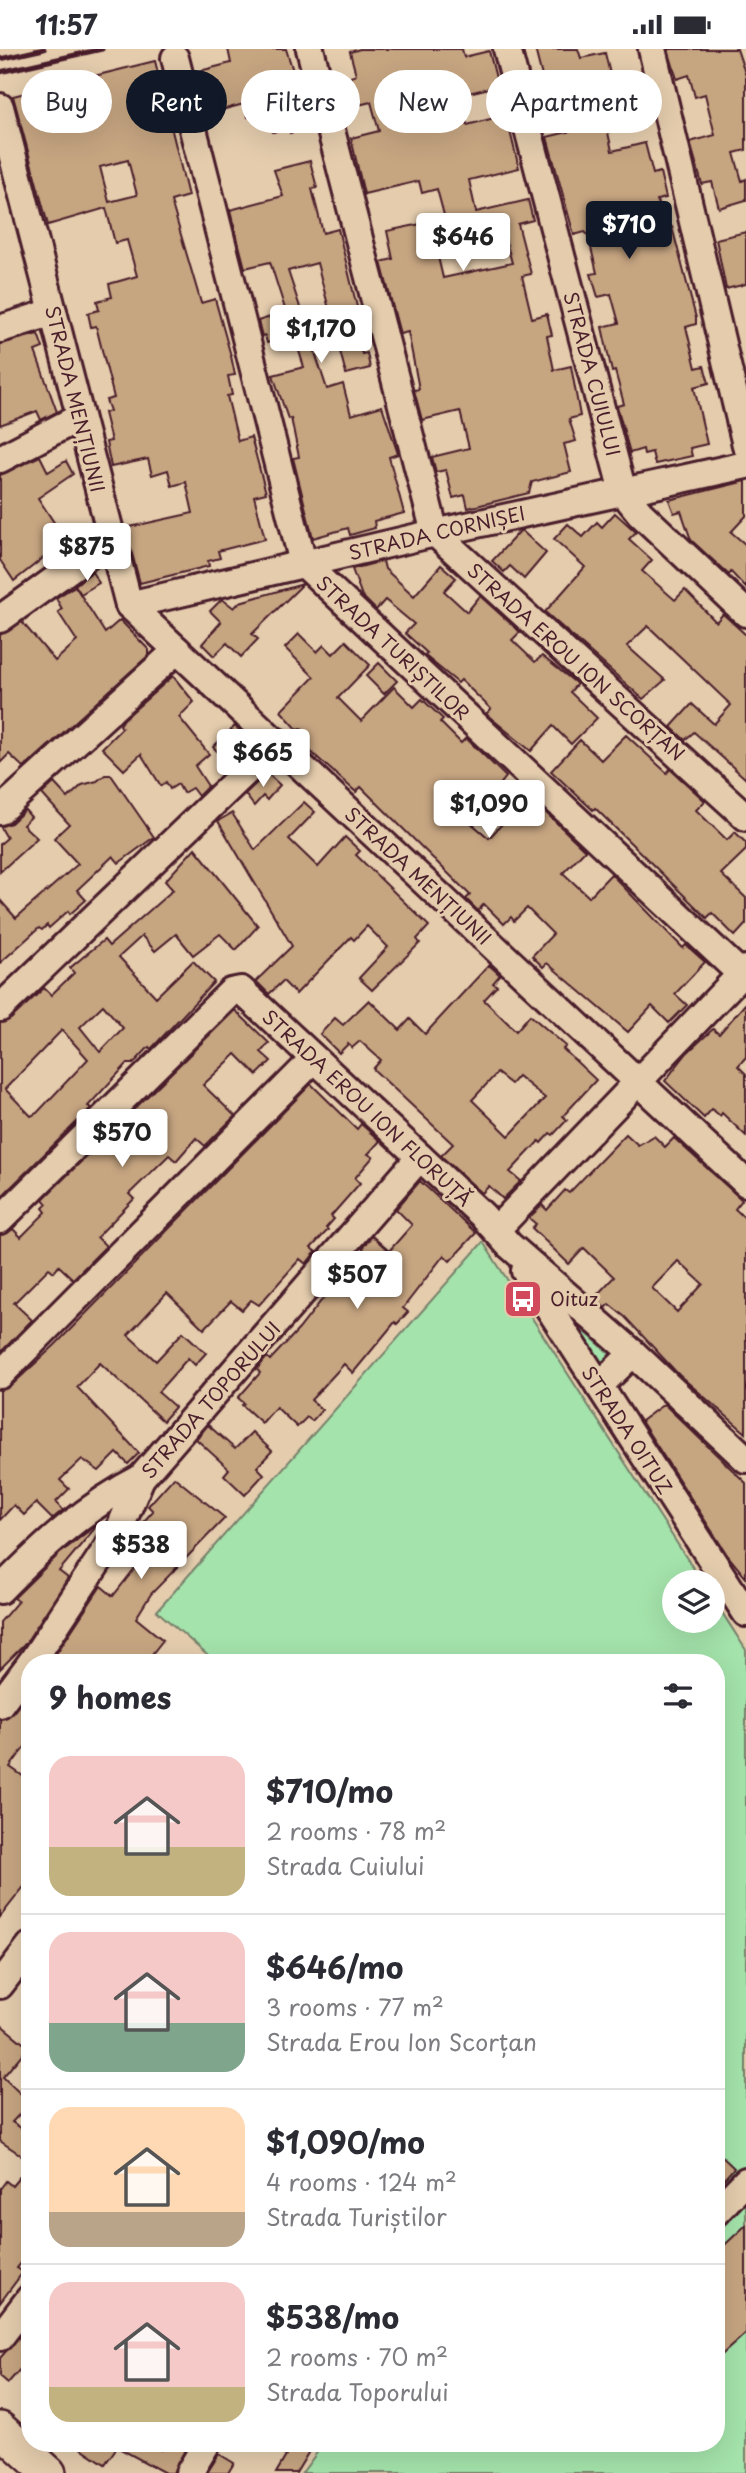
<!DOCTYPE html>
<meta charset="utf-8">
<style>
:root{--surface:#fff;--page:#f7f7f7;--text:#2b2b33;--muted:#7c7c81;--line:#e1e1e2;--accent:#111827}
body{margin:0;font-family:"Playpen Sans",sans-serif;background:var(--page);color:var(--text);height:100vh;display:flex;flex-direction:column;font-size:26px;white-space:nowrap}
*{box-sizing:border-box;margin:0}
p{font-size:23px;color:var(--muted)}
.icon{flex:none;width:38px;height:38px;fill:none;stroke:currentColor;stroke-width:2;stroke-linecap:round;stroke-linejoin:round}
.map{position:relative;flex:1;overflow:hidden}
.drawer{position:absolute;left:21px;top:1605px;width:704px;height:798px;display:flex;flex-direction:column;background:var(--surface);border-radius:28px;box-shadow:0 7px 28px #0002}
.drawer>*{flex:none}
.guide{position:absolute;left:21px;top:21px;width:705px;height:63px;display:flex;gap:14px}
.controls{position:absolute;left:662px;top:1521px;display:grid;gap:14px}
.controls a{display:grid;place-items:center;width:63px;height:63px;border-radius:50%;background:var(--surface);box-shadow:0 7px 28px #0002;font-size:35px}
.price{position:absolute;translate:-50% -60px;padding:0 16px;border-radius:7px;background:#fff;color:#222;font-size:23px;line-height:46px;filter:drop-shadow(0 2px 4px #0008)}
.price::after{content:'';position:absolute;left:50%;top:42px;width:21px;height:16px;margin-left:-10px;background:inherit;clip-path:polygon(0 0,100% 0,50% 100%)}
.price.current{background:var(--accent);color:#fff}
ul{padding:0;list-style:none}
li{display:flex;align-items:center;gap:21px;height:175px;padding:0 28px}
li+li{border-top:2px solid var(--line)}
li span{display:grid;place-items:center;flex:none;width:196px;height:140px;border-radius:21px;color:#555}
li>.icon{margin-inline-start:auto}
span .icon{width:84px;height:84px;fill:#fffc;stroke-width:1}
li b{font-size:30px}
h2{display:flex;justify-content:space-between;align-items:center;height:84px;padding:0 28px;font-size:30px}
.chip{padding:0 24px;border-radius:32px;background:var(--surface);box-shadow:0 7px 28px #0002;font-size:24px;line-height:63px}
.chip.current{background:var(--accent);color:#fff}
.status{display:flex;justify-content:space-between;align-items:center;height:49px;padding:0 35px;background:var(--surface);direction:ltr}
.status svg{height:19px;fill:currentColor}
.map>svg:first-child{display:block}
.green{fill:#a4e3ab;stroke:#77816b;stroke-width:2}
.building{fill:#c6a581;stroke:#4a1f2b;stroke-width:2;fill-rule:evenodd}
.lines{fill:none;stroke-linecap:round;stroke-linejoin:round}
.minor-casing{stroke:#4a1f2b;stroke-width:32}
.major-casing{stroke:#4a1f2b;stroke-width:38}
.minor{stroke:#e4ccad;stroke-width:26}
.major{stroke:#e4ccad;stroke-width:33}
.rail{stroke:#4a1f2b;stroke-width:5}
.labels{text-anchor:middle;stroke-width:6;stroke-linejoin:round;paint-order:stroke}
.street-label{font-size:19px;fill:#4a1f2b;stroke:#e4ccad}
.poi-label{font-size:19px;fill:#4a1f2b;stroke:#e4ccad;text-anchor:start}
</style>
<div class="status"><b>11:57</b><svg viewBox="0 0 49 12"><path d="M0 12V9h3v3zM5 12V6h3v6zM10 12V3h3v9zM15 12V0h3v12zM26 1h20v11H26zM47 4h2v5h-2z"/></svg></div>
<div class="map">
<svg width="746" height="2424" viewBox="0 0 746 2424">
<rect width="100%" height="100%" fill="#e4ccad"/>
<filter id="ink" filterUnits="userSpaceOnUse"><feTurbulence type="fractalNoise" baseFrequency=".0143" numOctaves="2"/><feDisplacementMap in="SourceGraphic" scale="14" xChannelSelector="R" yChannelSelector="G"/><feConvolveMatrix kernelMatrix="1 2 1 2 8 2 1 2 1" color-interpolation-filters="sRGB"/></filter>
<g filter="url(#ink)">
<g class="green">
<path d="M483,1193L702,1533H674V1572H712V1548L746,1601V2424H302L324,2394H716V1614L215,1613L157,1562Z"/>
<path d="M578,1277L617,1311L601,1324L574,1279Z"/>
</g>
<g class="building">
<path d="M228,0H286L311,78L290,84L288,79L273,83L268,68L264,69L263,64L248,68L244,55L210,64L196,23L231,14Z"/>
<path d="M360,0H462L464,8L489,2L498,37L460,46L467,76L506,66L519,119L469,131L476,163L528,151L533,171L518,175L531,225L522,227L532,269L547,265L552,286L547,287L554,321L571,317L580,367L569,370L576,392L564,395L571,423L532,433L529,444L468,459L465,446L453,449L446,421L436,423L432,408L469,399L460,362L422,371L414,341L419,340L408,283L400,285L381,213L393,210L387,182L445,170L437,140L422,144L419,132L364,145L351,89L379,82L371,53L342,60L335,34L356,26L350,3ZM502,178L512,214L443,229L435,195Z"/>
<path d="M535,0H578L581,9L605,4L617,55L626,53L629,68L606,74L612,102L645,94L653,125L660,123L666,149L657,151L664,180L672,178L696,269V275L686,278L696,319L704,317L709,334L694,338L707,395L690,399L692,407L655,415L652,403L644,405L643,400L630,404L617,357L624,355L615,322L612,323L602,278L619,274L611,245L598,248L591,225L597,224L588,186L585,183L574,186L547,88L576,81L566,38L546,43Z"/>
<path d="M668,0H737L746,27V101L734,104L742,132L746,130V151L719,159L712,133L702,135L690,93L715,86L705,45L695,48L689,26L677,30Z"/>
<path d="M155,12L188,147L171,152L201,254L215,250L231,307L235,326L228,327L232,346L227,347L238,392L251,388L266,444L254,447L265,490L218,502L220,509L208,512L209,517L140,534L125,479L193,464L186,433L172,437L168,421L152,426L148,410L111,418L106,393L111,392L104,364L110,362L106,351L114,349L96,277L91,278L88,264L99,261L97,252L112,248L109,235L137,227L127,191L115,194L106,159L48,176L13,47ZM128,111L137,146L109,153L100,118Z"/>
<path d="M310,112L317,139L312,140L323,184L338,180L358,262L350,264L362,305L367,304L370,319L346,325L317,214L288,222L327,340L343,335L351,366L382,357L398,405L389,408L404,464L374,472L375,479L350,486L348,479L313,489L293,409L299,408L291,369L288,370L273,326L304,318L294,286L267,294L265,286L262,287L258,272L286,263L270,213L245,219L230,161L283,147L274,121Z"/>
<path d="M746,183V235L726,240L716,190Z"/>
<path d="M38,285L43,299L35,302L57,363L41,371L37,362L0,376V295Z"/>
<path d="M40,407L48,423L66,412L73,425L38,449L61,484L67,480L75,493L54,506L52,502L14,532L0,511V426Z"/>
<path d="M746,432V467L731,483L746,496V539L731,523L729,526L691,491L681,462L674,464L669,451Z"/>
<path d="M615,464L636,483L629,490L652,511L642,522L675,551L685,541L716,573L723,565L746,586V730L694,683L685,691L671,678L692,655L714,675L731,656L648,577L627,597L665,631L643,650L545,563L585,518L554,490L568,475L583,488L597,473L602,478Z"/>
<path d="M521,481L546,504L524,530L510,517L504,523L492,512Z"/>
<path d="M383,512L385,520L414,547L441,516L456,529L444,542L467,563L480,547L520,583L512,591L535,613L542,607L577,635L570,643L597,669L571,695L553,677L531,702L486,665L491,660L461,631L458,634L424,606L427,604L405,584L414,575L385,551L376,561L362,547L352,520Z"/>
<path d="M92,523L99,534L81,545L75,536Z"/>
<path d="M303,535L252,585L258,590L241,608L227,594L214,607L202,595L221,573L210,562L222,550L234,559L240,553Z"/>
<path d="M75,537L105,584L120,571L149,601V606L24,719L9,705L0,714V586L22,573L55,612L77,592L58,563L62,560L56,549Z"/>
<path d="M299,585L317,603L324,596L333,605L346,592L370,616L338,649L361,672L394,638L414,658L422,650L443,670L440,673L461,694L466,689L506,728L470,773L489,789L523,752L536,764L541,759L585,801L563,824L589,848L611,825L683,899L686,896L705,913L675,945L687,956L669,974L652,957L628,983L547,914L543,918L532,907L553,885L527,859L514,872L511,868L504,875L484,855L478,862L466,850L470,846L361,738L356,743L300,693L305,688L299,682L302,679L298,681L281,662L314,628L285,599Z"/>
<path d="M379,614L397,632L384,645L366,627Z"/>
<path d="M173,627L194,653L179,668L209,705L195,717L208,737L198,747L192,739L183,744L178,735L170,740L166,733L161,737L141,705L124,721L102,699L122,679L120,676L124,670Z"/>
<path d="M235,677L251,692L229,714L213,698Z"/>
<path d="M626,686L667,724L670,720L705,752L696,761L727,791L735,783L746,794V801L721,825L746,849V875L735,887L712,864L707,869L595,759L593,761L551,722L580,691L601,711Z"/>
<path d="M267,724L280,736L267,751L263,747L254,757L245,745Z"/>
<path d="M105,726H111L154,788L119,814L113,807L77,841L86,851L70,865L68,862L49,879L47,876L42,881L39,879L0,914V851L16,869L78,815L54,789L69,775L42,745L54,734L68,749L82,736L97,732Z"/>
<path d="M304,753L315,763L289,790L318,818L345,788L360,802L356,806L429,877L417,890L420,894L372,941L359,929L388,898L367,877L354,891L351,888L296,945L283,932L269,945L256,932L292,897L218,772L232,764L255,801Z"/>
<path d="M25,761L31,768L23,776L37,789L0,823V795L7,789L0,777L11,774Z"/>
<path d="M195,799L258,877L236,901L220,885L193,906L176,885L155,902L142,887L119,908L156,948L193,912L214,933L151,1000L149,998L133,1015H127L88,1057L91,1059L0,1149V974L11,970L44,939L51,946L74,924L70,919L83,908L104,891L109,897L173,841L165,832ZM103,956L123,979L100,1003L80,978ZM62,981L88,1010L37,1064L31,1067L5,1040Z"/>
<path d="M489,916L500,926L493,934L497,937L484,951L516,982L530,966L566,997L563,1000L596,1031L563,1067L567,1071L553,1086L550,1084L541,1094L539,1092L510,1123L521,1132L503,1150L489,1137L482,1144L441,1107L453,1095L373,1020L381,1011L360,992L352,999L348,995L339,1004L320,985L335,969L343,976L369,951L400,981L410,970L425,985ZM497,1024L511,1035L518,1027L545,1049L509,1087L472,1051Z"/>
<path d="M746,954V1008L738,1017L746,1025V1087L722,1064L720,1067L712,1060L704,1069L665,1032L687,1004L713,980L719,985Z"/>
<path d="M235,961L269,994L261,1003L271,1012L257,1026L236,1005L203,1036L235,1067L205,1097L196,1089L176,1112L169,1106L129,1145L134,1150L97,1188L106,1197L73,1230L59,1217L54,1223L49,1219L14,1254L32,1271L0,1304V1186L13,1180L21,1188L46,1163L43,1159L47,1155L43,1150Z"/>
<path d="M311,1035L357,1080L361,1075L380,1092L368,1105L373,1108L355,1129L360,1134L331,1167L334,1170L326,1179L328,1181L311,1199L316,1203L306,1215L300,1210L259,1256L251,1251L242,1261L231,1252L204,1280L167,1244L128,1286L156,1312L183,1283L206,1304L195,1316L188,1309L158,1343L175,1358L163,1372L100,1314L77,1338L139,1404L128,1415L117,1404L99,1422L82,1410L60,1431L69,1440L56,1453L63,1461L52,1470L36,1454L24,1466L14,1456L0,1471V1341L11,1337L55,1296Z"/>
<path d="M626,1085L638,1096L654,1087L665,1098L674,1089L742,1151L735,1160L746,1170V1384L679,1326L625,1268L609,1255L605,1259L594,1249L614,1228L584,1199L569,1215L532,1179L536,1175L529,1169L542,1156L547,1161L565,1141L569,1144ZM678,1212L703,1235L677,1263L652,1239Z"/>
<path d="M420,1132L476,1184L450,1212L444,1206L403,1259L408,1263L397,1275L395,1273L353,1324L344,1315L311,1351L322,1361L312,1372L307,1368L297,1378L276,1358L262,1374L242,1356L244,1354L238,1349L260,1324L257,1320L267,1308L270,1311L299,1280L332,1238L335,1241L368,1204L362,1199L372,1187L389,1202L412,1176L396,1160Z"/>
<path d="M664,1355L746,1434V1529L728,1507L641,1372Z"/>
<path d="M208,1376L235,1400L252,1383L272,1402L257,1418L264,1425L245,1446L224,1426L229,1420L196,1390Z"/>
<path d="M174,1428L225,1469L151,1545L136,1569L163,1591L145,1614H50L101,1537L113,1547L135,1519L132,1516L135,1513L123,1503L137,1480L153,1462L148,1457Z"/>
<path d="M100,1473L59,1522L68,1529L25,1595L0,1620V1573L18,1552L14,1549L59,1505Z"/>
<path d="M30,1642V1691L10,1718L30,1732V1830L0,1868V1670L12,1665Z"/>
<path d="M0,1975L28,1998L3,2028L30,2054L12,2073L30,2085V2112L0,2092Z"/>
<path d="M716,2102L734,2119L716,2139Z"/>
<path d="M30,2115V2179L22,2189L30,2195V2203L17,2219L23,2223L0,2254V2140L6,2132L12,2137Z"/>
<path d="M746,2176V2284L716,2311V2204Z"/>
<path d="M30,2275V2309L8,2334L0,2327V2309Z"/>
<path d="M74,2394H149L161,2401L164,2394H189L173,2424H165L117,2398L105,2415Z"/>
<path d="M265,2394H303L311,2399L296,2424H276L286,2407Z"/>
<path d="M219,2405L234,2414L228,2424H207Z"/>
</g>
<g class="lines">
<defs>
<g id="minor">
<path d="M310,0L435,484L746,768"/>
<path d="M507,0L623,443L640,464L746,564"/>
<path d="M652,0L746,396"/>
<path d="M175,9L303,514L741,925"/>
<path d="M0,58L129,556L746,1134"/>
<path d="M0,280L53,263"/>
<path d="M0,410L80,368"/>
<path d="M129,556L435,484L746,416"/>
<path d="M0,570L110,491"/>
<path d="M0,762L177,601"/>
<path d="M0,959L277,693"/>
<path d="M0,1171L231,943L241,941L482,1166L509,1196L633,1304L746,1410"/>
<path d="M496,1181L746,920"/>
<path d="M525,1222L746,1564"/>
<path d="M0,1326L314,1010"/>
<path d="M599,1337L633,1304"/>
<path d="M0,1541C43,1497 86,1457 141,1429"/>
<path d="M31,1614L119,1481L141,1429L420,1108"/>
<path d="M0,1655L30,1615"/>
<path d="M0,1936L30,1897"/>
<path d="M716,2163L746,2132"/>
<path d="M0,2288L30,2249"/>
<path d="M189,2424L207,2394"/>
</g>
<path id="major" d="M0,2380L49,2424"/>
</defs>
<use href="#minor" class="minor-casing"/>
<use href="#major" class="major-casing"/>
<use href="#minor" class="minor"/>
<use href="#major" class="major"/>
<g class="rail">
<path d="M0,10L44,0"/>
<path d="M0,23L102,0"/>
</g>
</g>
</g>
<defs>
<symbol id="bus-square" viewBox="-11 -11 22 22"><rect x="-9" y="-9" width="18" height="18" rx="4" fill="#d1495b" stroke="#e4ccad"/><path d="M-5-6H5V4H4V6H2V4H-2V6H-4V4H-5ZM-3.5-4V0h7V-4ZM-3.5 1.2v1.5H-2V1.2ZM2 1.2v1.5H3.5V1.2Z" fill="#fff"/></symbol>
</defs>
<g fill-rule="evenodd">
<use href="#bus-square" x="501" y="1228" width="44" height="44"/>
</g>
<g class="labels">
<g class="street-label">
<text transform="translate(592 325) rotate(75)" y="7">STRADA CUIULUI</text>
<text transform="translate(75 350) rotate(76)" y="7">STRADA MENȚIUNII</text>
<text transform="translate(437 484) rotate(-13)" y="7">STRADA CORNIȘEI</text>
<text transform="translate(393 599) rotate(43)" y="7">STRADA TURIȘTILOR</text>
<text transform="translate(576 613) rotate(42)" y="7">STRADA EROU ION SCORȚAN</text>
<text transform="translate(418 827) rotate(43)" y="7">STRADA MENȚIUNII</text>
<text transform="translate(367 1059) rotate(43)" y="7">STRADA EROU ION FLORUȚĂ</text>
<text transform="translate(211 1351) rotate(-49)" y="7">STRADA TOPORULUI</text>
<text transform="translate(627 1381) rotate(57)" y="7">STRADA OITUZ</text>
</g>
<g class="poi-label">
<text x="550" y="1257">Oituz</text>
</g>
</g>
</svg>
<div class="controls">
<a><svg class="icon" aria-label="layers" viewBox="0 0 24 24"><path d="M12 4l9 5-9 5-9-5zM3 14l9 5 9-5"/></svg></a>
</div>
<b class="price current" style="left:629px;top:212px">$710</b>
<b class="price" style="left:463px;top:224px">$646</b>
<b class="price" style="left:321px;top:316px">$1,170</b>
<b class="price" style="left:87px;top:534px">$875</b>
<b class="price" style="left:263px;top:740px">$665</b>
<b class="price" style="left:489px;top:791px">$1,090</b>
<b class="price" style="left:122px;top:1120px">$570</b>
<b class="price" style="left:357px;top:1262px">$507</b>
<b class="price" style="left:141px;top:1532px">$538</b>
<div class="guide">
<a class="chip">Buy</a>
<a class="chip current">Rent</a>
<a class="chip">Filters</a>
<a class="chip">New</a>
<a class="chip">Apartment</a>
</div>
<section class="drawer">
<h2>9 homes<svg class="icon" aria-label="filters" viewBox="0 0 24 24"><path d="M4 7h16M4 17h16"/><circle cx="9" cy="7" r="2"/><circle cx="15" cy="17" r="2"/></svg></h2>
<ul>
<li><span style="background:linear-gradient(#f6c9c9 65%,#c2b280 0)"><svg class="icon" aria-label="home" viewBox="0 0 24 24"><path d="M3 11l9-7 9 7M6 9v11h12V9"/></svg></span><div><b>$710/mo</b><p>2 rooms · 78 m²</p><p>Strada Cuiului</p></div></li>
<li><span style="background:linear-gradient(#f6c9c9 65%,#7fa58c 0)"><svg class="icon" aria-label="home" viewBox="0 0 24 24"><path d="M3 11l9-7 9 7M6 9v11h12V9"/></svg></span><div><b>$646/mo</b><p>3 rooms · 77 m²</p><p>Strada Erou Ion Scorțan</p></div></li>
<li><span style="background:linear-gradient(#ffd9b3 75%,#b9a48a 0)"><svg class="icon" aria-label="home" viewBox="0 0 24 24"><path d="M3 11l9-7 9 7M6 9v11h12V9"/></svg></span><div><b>$1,090/mo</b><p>4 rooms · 124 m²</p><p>Strada Turiștilor</p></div></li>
<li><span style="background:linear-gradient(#f6c9c9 75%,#c2b280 0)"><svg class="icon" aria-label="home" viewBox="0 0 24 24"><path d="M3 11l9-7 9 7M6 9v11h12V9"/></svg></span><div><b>$538/mo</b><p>2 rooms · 70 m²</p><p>Strada Toporului</p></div></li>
</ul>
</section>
</div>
